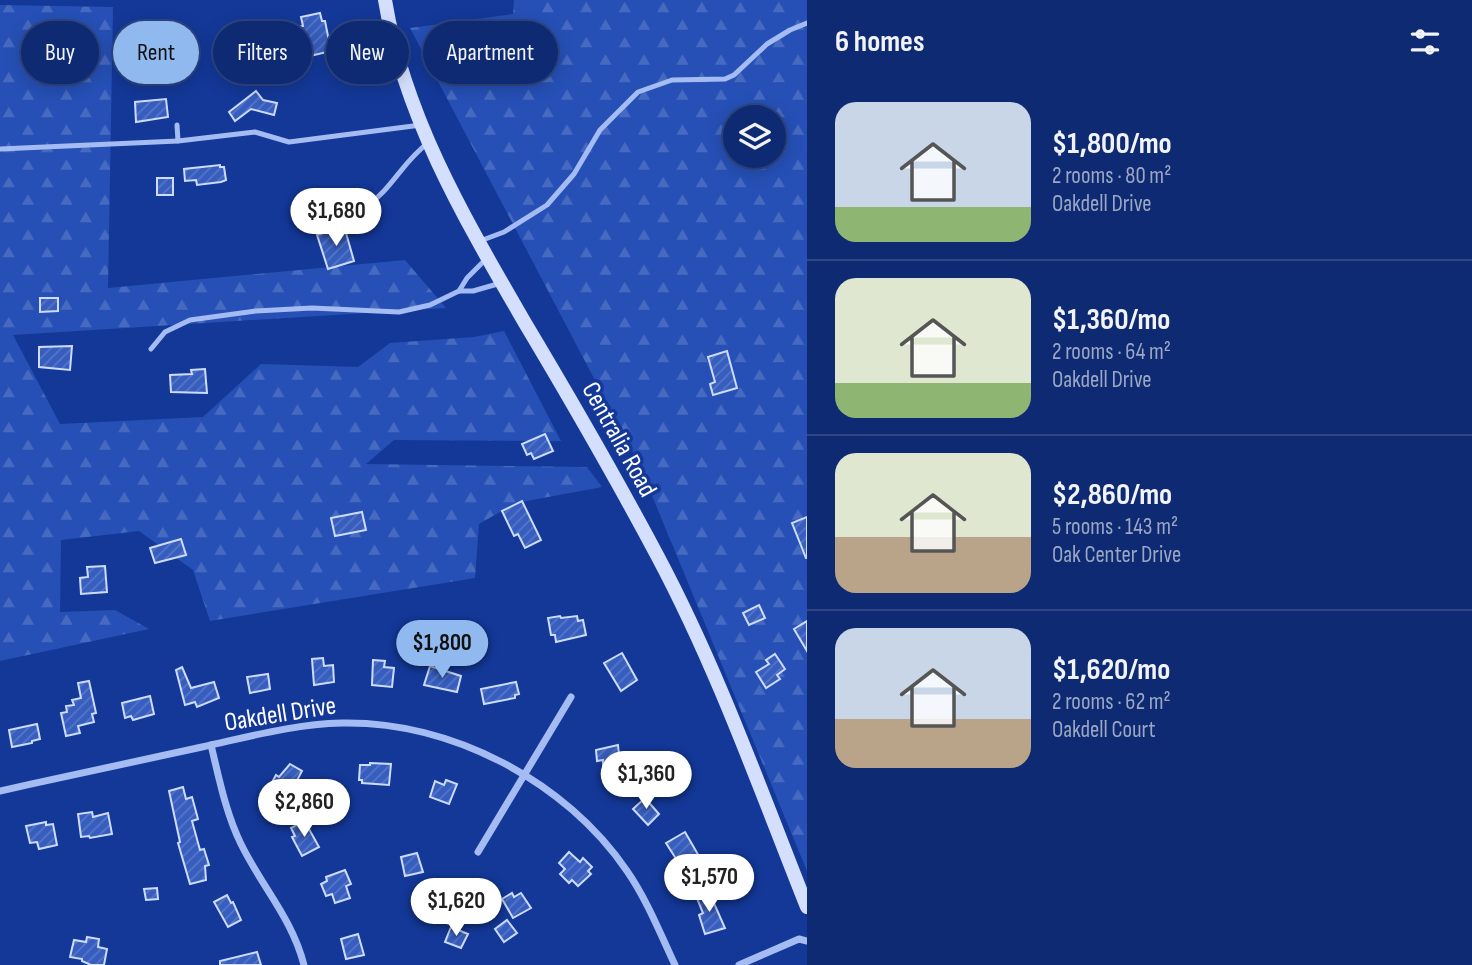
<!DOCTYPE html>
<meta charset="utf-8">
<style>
:root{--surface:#0e2a72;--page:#173277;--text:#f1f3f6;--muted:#9ba7c4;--line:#2e4684;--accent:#90b9f0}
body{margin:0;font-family:"Sofia Sans Condensed",sans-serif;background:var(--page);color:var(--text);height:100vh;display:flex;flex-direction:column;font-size:26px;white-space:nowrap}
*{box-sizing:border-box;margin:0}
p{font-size:23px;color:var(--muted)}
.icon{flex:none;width:38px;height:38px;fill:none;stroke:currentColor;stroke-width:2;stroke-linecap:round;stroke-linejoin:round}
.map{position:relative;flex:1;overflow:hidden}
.panel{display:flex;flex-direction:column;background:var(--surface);width:665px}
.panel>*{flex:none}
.top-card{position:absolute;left:21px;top:21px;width:665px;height:63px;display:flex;gap:14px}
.buttons{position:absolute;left:723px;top:105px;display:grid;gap:14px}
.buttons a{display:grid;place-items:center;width:63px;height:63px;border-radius:50%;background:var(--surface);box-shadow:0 4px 18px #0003,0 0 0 2px var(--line);font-size:35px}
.price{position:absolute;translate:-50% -60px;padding:0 16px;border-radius:24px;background:#fff;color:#222;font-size:23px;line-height:46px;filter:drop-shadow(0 2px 4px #0008)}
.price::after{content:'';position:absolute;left:50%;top:42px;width:21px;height:16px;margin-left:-10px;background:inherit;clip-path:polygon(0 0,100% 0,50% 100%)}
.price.selected{background:var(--accent);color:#111}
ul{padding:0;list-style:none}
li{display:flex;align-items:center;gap:21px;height:175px;padding:0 28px}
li+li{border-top:2px solid var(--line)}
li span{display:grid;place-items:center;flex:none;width:196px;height:140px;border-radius:21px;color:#555}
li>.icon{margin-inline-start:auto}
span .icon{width:84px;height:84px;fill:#fffc;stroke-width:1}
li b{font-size:30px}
h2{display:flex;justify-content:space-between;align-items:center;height:84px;padding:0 28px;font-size:30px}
.tag{padding:0 24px;border-radius:32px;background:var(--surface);box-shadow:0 4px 18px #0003,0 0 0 2px var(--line);font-size:24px;line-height:63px}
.tag.selected{background:var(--accent);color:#111}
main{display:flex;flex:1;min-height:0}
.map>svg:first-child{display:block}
.forest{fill:url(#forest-firs);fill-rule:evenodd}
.building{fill:url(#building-hatch);stroke:#cddbfd;stroke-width:2}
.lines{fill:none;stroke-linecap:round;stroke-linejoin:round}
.lane{stroke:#a5bcf3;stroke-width:5}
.street{stroke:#a5bcf3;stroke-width:7}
.secondary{stroke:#d4dffd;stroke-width:14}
.labels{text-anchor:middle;stroke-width:7;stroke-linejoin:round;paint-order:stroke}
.street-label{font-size:26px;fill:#fff;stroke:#133898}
</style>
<main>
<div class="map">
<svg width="807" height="965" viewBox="0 0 807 965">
<defs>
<pattern id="forest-firs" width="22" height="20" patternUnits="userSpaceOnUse" patternTransform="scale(1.75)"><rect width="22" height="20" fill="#2650b6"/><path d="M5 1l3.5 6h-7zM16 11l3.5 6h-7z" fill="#476ac1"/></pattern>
<pattern id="building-hatch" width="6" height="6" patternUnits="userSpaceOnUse" patternTransform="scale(1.75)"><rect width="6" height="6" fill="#375ebe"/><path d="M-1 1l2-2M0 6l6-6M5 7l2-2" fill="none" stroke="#5576c8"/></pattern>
</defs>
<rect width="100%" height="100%" fill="#133898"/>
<g class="forest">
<path d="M514,0H807V871L639,464L410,28L513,14ZM735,117H774V156H735Z"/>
<path d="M0,5L113,7L108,288L405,260L446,308L13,335L60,424L203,417L261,364L358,367L390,343L474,337L504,331L561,441L394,440L366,464L587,467L602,487L516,503L479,524L475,578L210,621L193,570L139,531L61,540L60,612L115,610L149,629L0,661Z"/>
</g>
<g class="building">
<path d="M320,13L322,21H325L331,51L310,56L306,36L299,38L296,27L303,26L301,17Z"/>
<path d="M286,46L289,61L272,65L273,69L258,73L253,53Z"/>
<path d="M256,91L263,100L277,103L274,115L251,109L235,121L229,112Z"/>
<path d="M166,99L168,117L136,122L135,102Z"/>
<path d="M220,165V167H224L226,180L221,182L197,185L196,180L185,181L184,169Z"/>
<rect x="157" y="178" width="16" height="17"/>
<path d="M344,226L354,261L328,269L317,235Z"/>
<path d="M40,298H58V311L40,312Z"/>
<path d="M72,346L70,370L39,367V347Z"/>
<path d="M727,351L737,388L713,395L710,384L715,382L708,357Z"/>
<path d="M205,369L207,393L171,392L170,375L192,374L191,370Z"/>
<path d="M545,434L553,451L534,459L531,453L527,455L522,444Z"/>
<path d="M522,501L541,540L525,548L518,534L514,536L502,511Z"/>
<path d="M362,512L366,530L335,536L331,518Z"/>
<path d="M807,517V558H806L792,523Z"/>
<path d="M181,539L186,555L155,563L150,548Z"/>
<path d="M105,566L107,592L81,594L80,578L88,577L87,567Z"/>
<path d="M759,605L765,618L749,625L743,613Z"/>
<path d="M560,616L561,618L577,616L578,621L583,620L586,635L556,642L555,635H551L548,618Z"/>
<path d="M807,621V651L794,629Z"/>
<path d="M622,653L637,680L621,691L604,663Z"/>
<path d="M775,654L785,669L777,675L780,679L766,688L756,672L769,664L766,660Z"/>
<path d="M323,658L324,666L333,665L334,682L314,685L312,659Z"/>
<path d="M373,660L385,661L384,667L394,668L392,687L372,685Z"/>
<path d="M430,666L461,676L457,692L424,685Z"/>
<path d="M182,667L191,688L214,682L219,698L197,707L195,702L185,705L176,670Z"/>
<path d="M268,674L270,689L250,693L247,677Z"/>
<path d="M89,681L96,713L92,714L94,722L78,726L80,733L66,736L61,713L67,712L66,706L74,705L72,700L81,698L78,683Z"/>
<path d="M516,682L519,694L515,695V698L484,704L481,689Z"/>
<path d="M150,696L154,714L133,720L131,716L125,718L122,703Z"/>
<path d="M37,724L40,739L32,741V743L12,747L9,730Z"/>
<path d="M618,745L620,765L603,767V760L597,761L596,750Z"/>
<path d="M370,763L391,764L389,785L362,783V780H359L360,765H370Z"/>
<path d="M290,764L302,771L289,796L287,795L281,804L268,796L273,788L270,786L276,775L279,777Z"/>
<path d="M446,780L457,784L449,804L430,797L435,781L444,785Z"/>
<path d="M183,787L186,799L192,797L198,819L192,821L200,850L204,849L209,865L205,866L206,880L190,884L178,843L180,842L169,791Z"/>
<path d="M645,798L659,814L648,825L633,809Z"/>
<path d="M92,812L93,817L108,813L112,834L90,838L89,836L81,837L78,814Z"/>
<path d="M46,822V825L53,824L57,845L39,849L37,842L30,843L26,826Z"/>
<path d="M302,822L306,830L309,829L319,847L302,856L292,837L295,836L291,828Z"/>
<path d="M685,832L700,858L696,861L700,868L687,876L666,843Z"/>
<path d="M569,852L580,862L583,858L592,867L588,871L591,874L578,886L572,880L569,883L560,874L565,869L559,863Z"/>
<path d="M417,853L423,872L405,876L401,857Z"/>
<path d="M345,870L351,884L346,886L350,898L335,903L332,894L326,896L321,884L327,881L326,877Z"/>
<path d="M157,888L158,899L146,900L144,889Z"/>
<path d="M709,892L725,928L705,934L699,915L703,913L696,896Z"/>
<path d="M512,893L514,897L521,893L531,908L513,918L502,899Z"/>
<path d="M227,895L231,903L233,902L241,920L228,927L214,902Z"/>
<path d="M440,904L457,910L451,925L434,918Z"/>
<path d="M507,920L517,933L504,942L495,929Z"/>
<path d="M451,927L468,934L461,948L445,942Z"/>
<path d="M358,934L364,955L346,959L341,939Z"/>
<path d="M87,937L99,939L98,947L107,949L104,965H91L82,961V959L70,957L74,940L86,942Z"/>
<path d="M257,952L261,965H220V961Z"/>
</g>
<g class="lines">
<g class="lane">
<path d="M177,125L178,141L255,132L289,142L421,125"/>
<path d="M0,149L178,141"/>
<path d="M320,228C342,219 366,210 383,192C399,175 409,157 428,143"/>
<path d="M480,241L504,232L547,205L574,174L600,130L638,92L672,80L725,79L734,75L767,44L790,30L807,23"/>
<path d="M486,259L467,278L459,291H473L501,283"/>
<path d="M151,349L165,332L190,320L256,311L312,308L399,312L430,305L459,291"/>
</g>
<g class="street">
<path d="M211,745C219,778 226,814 241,844C262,887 292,918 304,965"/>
<path d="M0,791C67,776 134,762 202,747C248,737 294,724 342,723C451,721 566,781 627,871C647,900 660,933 675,965"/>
<path d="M478,852L571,697"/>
<path d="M739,965L799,939L807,941"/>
</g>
<path class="secondary" d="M385,0C404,117 466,221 525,323C571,400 616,478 658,557C718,670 760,789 807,907"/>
</g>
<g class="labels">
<g class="street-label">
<text transform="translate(620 439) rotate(61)" y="9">Centralia Road</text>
<text transform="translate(280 713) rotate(-9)" y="9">Oakdell Drive</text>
</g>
</g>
</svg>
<div class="buttons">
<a><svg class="icon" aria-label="layers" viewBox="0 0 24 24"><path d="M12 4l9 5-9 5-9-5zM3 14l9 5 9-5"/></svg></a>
</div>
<b class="price" style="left:336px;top:248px">$1,680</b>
<b class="price selected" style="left:442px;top:680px">$1,800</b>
<b class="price" style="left:646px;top:811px">$1,360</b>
<b class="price" style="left:304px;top:839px">$2,860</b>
<b class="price" style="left:709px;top:914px">$1,570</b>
<b class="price" style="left:456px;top:938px">$1,620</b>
<div class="top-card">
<a class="tag">Buy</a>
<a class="tag selected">Rent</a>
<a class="tag">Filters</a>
<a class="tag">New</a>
<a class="tag">Apartment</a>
</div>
</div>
<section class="panel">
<h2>6 homes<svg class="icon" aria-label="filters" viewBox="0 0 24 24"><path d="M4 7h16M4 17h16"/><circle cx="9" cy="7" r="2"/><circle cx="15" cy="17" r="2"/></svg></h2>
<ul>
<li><span style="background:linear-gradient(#c9d6e8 75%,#8fb573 0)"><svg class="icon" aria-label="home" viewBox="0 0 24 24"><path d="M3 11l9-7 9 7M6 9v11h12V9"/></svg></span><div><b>$1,800/mo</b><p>2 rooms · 80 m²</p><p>Oakdell Drive</p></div></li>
<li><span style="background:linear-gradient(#dfe7d0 75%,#8fb573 0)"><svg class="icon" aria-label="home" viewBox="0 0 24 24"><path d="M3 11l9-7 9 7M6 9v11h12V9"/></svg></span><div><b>$1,360/mo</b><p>2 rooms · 64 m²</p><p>Oakdell Drive</p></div></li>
<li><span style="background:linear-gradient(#dfe7d0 60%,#b9a48a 0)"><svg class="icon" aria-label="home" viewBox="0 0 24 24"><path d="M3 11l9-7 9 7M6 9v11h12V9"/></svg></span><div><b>$2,860/mo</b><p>5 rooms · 143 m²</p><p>Oak Center Drive</p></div></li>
<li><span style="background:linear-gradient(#c9d6e8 65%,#b9a48a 0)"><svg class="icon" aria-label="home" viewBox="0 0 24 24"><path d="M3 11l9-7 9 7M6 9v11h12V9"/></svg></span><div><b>$1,620/mo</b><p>2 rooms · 62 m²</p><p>Oakdell Court</p></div></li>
</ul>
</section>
</main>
